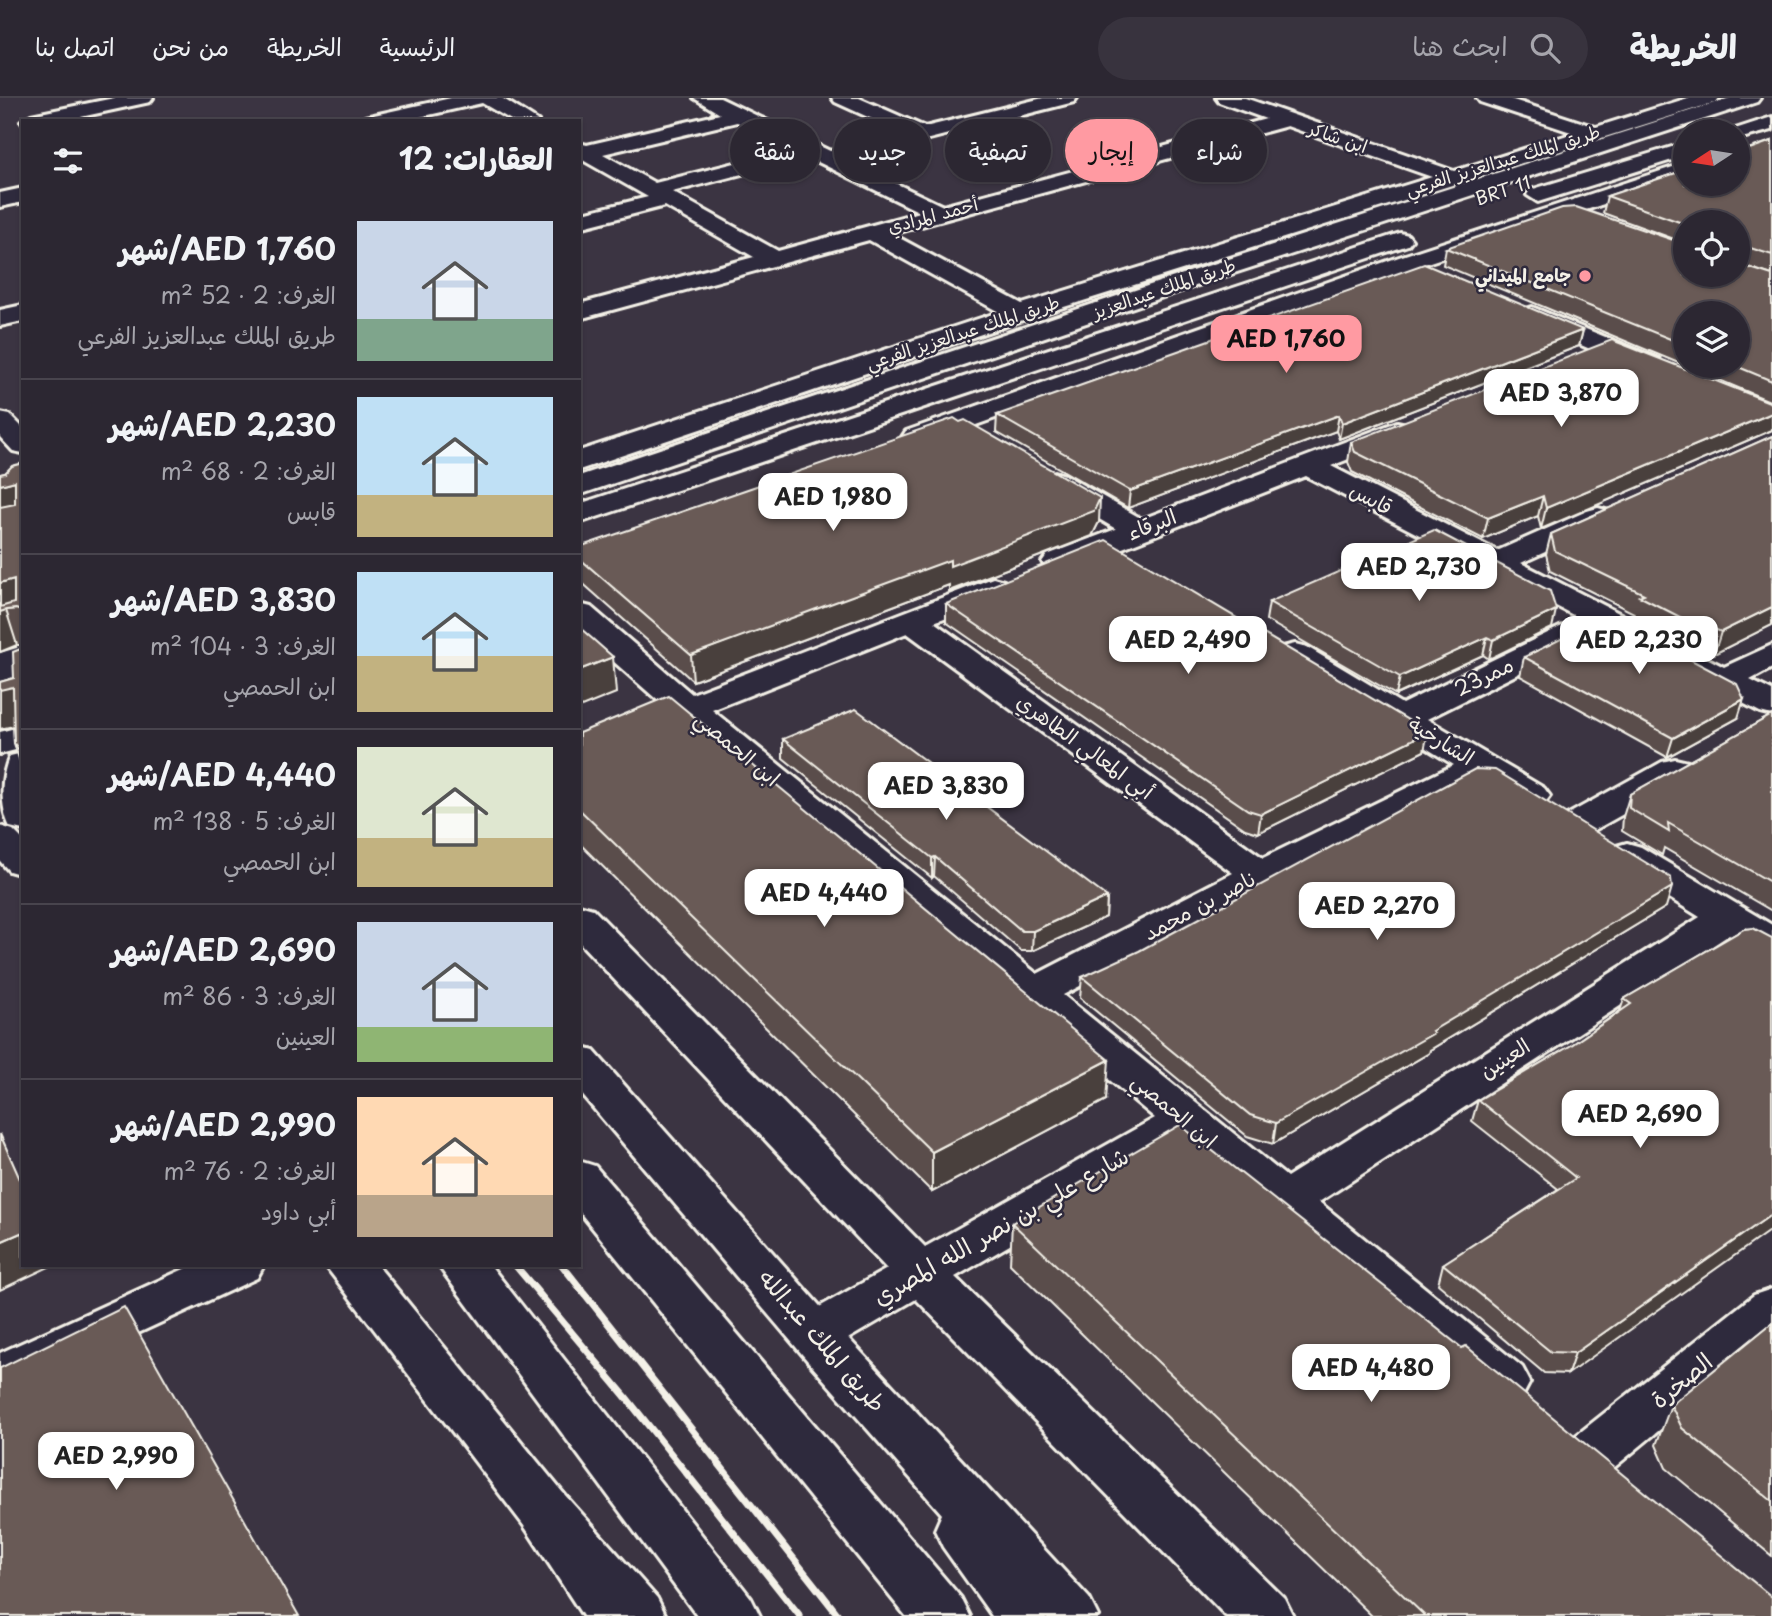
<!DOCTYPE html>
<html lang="ar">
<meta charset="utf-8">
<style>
:root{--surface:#2c2732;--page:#38333e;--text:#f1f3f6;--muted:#a6a5ac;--line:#48444d;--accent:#ff9aa2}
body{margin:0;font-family:"Playpen Sans","Playpen Sans Arabic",sans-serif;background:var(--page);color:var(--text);direction:rtl;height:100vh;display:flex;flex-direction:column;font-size:26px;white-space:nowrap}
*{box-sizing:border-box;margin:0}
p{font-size:23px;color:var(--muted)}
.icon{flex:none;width:38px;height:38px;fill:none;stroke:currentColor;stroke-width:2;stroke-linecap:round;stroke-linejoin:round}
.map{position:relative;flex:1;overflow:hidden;direction:ltr}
.drawer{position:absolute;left:21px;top:21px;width:560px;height:1148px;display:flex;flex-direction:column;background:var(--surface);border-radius:0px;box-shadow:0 2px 5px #0004,0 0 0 2px var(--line);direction:rtl}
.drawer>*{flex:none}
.top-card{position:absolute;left:602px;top:21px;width:665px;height:63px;direction:rtl;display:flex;gap:14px}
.needle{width:46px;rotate:258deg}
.buttons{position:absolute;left:1673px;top:21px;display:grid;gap:14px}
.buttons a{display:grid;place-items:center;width:77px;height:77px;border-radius:50%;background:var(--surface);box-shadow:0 2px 5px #0004,0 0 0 2px var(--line);font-size:35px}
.price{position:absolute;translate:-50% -60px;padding:0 16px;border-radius:14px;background:#fff;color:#222;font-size:23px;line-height:46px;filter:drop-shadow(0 2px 4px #0008)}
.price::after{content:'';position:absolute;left:50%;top:42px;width:21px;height:16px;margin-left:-10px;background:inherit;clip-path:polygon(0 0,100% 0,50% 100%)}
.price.on{background:var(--accent);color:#111}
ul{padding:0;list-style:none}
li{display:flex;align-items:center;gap:21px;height:175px;padding:0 28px}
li+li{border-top:2px solid var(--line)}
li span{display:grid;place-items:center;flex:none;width:196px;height:140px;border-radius:0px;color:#555}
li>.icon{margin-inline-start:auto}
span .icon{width:84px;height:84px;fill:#fffc;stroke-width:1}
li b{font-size:30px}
h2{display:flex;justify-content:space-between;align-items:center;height:84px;padding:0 28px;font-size:30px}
.chip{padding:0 24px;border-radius:32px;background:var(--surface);box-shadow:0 2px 5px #0004,0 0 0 2px var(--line);font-size:24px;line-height:63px}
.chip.on{background:var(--accent);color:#111}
header{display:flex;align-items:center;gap:42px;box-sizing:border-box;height:98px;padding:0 35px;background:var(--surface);border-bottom:2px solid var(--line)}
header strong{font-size:33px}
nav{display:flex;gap:38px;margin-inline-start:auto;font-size:24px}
.search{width:490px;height:63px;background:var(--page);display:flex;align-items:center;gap:18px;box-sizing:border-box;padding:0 24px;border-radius:38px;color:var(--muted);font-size:26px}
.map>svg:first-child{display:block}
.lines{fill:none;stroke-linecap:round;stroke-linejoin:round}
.minor-casing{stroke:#f4f1e8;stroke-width:6}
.major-casing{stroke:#f4f1e8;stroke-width:6}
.highway-casing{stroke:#f4f1e8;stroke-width:6}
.minor{fill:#2f2a3d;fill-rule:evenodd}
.major{fill:#2f2a3d;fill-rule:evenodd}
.highway{fill:#2f2a3d;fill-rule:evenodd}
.rail{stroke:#f4f1e8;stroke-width:7}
.major-bridge-casing{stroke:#f4f1e8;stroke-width:44;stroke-linecap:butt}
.major-bridge{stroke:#2f2a3d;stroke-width:38}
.wall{fill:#5a4d4b;stroke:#f4f1e8;stroke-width:2;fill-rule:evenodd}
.shaded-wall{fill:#4a3f3d;stroke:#f4f1e8;stroke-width:2}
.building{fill:#695a57;stroke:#f4f1e8;stroke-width:2}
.poi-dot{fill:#ff9aa2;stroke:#2f2a3d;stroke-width:2.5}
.labels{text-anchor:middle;stroke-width:5;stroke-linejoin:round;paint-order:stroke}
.far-street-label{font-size:18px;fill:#f4f1e8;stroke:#2f2a3d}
.far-poi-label{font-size:18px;font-weight:bold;fill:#f4f1e8;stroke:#2f2a3d;text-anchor:end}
.street-label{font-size:21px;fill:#f4f1e8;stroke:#2f2a3d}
.near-street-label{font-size:24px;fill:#f4f1e8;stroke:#2f2a3d}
</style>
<header>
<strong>الخريطة</strong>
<div class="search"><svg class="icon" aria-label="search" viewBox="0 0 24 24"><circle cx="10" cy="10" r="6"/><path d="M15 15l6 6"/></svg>ابحث هنا</div>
<nav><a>الرئيسية</a><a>الخريطة</a><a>من نحن</a><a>اتصل بنا</a></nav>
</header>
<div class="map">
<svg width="1772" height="1518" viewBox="0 0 1772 1518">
<rect width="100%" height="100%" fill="#3b3442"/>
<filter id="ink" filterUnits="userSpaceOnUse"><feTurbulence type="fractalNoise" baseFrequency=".0143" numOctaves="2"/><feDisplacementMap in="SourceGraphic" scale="14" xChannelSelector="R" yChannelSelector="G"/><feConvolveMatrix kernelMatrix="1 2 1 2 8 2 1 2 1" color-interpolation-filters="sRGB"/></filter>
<g filter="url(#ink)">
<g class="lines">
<defs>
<g id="minor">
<path d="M114,0H153L150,4L62,23H23V26L21,23L31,17Z"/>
<path d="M451,0H502L538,23H513L482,5L402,23H362L365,19Z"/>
<path d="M694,0H720L830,53L903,35L835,4L832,0H859L925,29L1043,0H1077L1074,4L847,62L943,108L1266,21L1219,4L1216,0H1245L1454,73L1574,35L1480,4L1477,0H1507L1596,29L1688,0H1719L1716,4L1029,220L579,372V353L999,214L869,142L579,221V206L754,159L665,108L579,130V116L648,99L579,60V45L587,47L720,16ZM737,24L791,51L655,85L603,56ZM1287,28L1432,79L1022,206L892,136ZM808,59L920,114L778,153L672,94Z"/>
<path d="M1685,65V79L1415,169L926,345L916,347L906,345L902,339L906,333L1399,159Z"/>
<path d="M23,90V104L0,109V95Z"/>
<path d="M23,207V223L0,228V212Z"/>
<path d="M1532,209L1659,261L1663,267L1659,273H1641L1523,222L1519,217L1523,212Z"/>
<path d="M0,315L10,317L23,330V355L13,353L0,339Z"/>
<path d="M1397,324L1407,326L1411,332L1407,338L1331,368L1497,453L1587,413L1598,410L1609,413L1613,419L1609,425L1521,465L1724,569L1772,547V570L1750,582L1772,593V617L1760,614L1306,378L1069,471L1058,473L1047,471L1042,464L1047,457L1116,431L1045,389L1040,383L1045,377L1055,374L1065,377L1142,421Z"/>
<path d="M993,480L1004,483L1009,490L1004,497L934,524L1263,760L1454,667L1283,563L1278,556L1283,549L1295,546L1307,549L1402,606L1560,529L1572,526L1584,529L1589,536L1584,543L1427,621L1544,690L1550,698L1544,706C1519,712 1501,695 1480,683L1274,785L1063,897L1287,1079L1700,819L1613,765L1608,757L1613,749L1627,745L1641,749L1772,827V858L1758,854L1729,837L1319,1104L1522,1269L1530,1284L1522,1299L1504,1305L1486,1299L1184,1045L955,1179L1284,1500L1293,1518H1226L916,1201L834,1249L816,1255L798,1249L791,1235L798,1221L887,1171L579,844V807L593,811L925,1149L1155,1020L683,624L579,663V639L663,607L579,533V506L591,509L692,596ZM907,535L1233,775L1037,876L712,612Z"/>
<path d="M1675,661L1688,664L1693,672L1688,680L1591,734L1578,737L1565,734L1559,726L1565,718L1662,664Z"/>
<path d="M193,1167H264L257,1180L0,1299V1255Z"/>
<path d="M1772,1191V1239L1611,1372L1592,1379L1573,1372L1565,1356L1573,1340L1754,1197Z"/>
</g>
<g id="major">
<path d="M1730,0H1760L1757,4L1225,178L579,397V378L1207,168Z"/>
<path d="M1772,19V32L1738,41V33H1729Z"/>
<path d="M1685,45V58L1538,104L1527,97L1530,92Z"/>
<path d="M1400,135L1408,137L1412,142L1408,147L579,425V406Z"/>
<path d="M23,628V650L0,656V634Z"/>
<path d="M23,655V732L10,729C0,709 0,679 10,658Z"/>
<path d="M0,728L13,732L23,742V777L9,773L0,763Z"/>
<path d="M579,949L594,953L849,1241L1089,1500L1098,1518H992L943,1449L935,1432L942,1416L813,1269L579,993Z"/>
<path d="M325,1167H377L563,1395L635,1500L644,1518H583L525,1429Z"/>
</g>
<g id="highway">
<path d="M579,1063L595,1068L961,1500L970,1518H906L579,1113Z"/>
<path d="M438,1167H490L751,1500L760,1518H697Z"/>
<path d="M544,1388L563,1395L657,1500L666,1518H601L525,1429L517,1412L525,1395Z"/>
</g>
</defs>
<use href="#minor" class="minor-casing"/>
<use href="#major" class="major-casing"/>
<use href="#highway" class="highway-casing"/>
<use href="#minor" class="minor"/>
<use href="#major" class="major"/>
<use href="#highway" class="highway"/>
<g class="rail">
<path d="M515,1167L625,1298L800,1518"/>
<path d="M562,1167L839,1518"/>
</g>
<defs>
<path id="major-bridge" d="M0,575L23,568"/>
</defs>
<use href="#major-bridge" class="major-bridge-casing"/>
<use href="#major-bridge" class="major-bridge"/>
</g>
<g class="wall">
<path d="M1772,43V177L1739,166L1772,177V304L1443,167L1446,150L1738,177V124H1685V145L1603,115L1607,98ZM1685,215L1738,268H1685Z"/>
<path d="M1583,232L1579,248L1339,341L1336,333L1128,410L996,334L997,317Z"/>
<path d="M1772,305V332L1541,431L1538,418L1483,441L1352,374L1348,364L1351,344Z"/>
<path d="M1772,338V527L1714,556L1710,554L1709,558L1633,520L1634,515L1550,473L1546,456L1551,436Z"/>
<path d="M23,365V547H17L0,554V376L5,375Z"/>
<path d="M1099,424L1092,438L949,493V487L693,583L579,482V449Z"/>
<path d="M1269,504L1552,530L1489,561L1483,557L1396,597L1266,522Z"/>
<path d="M946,506L1424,653L1258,735L1245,731L946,524Z"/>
<path d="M23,550V673L14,645L13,628L0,631V584L14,580Z"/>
<path d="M1524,559L1738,620L1667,659L1520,578Z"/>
<path d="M1772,617V813L1664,750L1662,757L1622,733L1623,719L1630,696Z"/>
<path d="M579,635L1106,1002L932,1094L579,745Z"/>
<path d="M783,641L1107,799L1106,819L1032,853H1021L934,778L932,780L783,660Z"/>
<path d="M1666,809L1430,952L1429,955L1273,1046L1247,1038L1080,900L1082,879Z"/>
<path d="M1744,831L1568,1276L1544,1275L1438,1186L1443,1166L1558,1091L1472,1023L1478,1002L1570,948L1620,913L1624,901Z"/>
<path d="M1012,1125L1772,1518H1372L1010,1166Z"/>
<path d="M1772,1225V1458L1666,1370L1656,1347L1671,1307Z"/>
</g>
<g class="shaded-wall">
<path d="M1583,232L1579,248L1339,341L1342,325Z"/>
<path d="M1772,315V332L1541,431L1546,410Z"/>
<path d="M1339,317L1336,333L1128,410L1130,393Z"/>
<path d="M15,383L23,411L0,423V387Z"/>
<path d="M1543,398L1538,418L1483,441L1488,420Z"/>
<path d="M1100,400L1099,424L1092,438L949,493V487L693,583L691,557Z"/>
<path d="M14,481L16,511L6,512L17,547L0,554V485Z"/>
<path d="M1772,509V527L1714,556L1721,534Z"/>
<path d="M1556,512L1552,530L1489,561L1493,542Z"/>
<path d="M1487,539L1483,557L1396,597L1400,579Z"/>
<path d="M613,559L616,595L579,610V572Z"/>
<path d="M0,586L13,589L23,626L0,631Z"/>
<path d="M1744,601L1738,620L1667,659L1673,640Z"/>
<path d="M1428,634L1424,653L1258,735L1261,716Z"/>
<path d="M935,759L934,778L932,780V760Z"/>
<path d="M1672,789L1666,809L1430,952L1429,955L1273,1046L1276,1025Z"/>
<path d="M1107,799L1106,819L1032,853L1033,833Z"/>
<path d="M1109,962L1106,1002L932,1094V1054Z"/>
<path d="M1772,1116V1131L1568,1276L1575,1255Z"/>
<path d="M23,1134V1167H53L0,1192V1144Z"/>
</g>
<g class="building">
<path d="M1772,43V157L1744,148L1740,157H1738V124H1685V126L1607,98L1685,72V86H1738V55Z"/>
<path d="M1576,109L1685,146V177H1738V166L1772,177V283L1736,268H1738V215H1685V247L1446,150L1562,110Z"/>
<path d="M1424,166L1583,232L1342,325L1339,317L1130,393L997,317Z"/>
<path d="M1612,242L1772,305V315L1546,410L1543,398L1488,420L1355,354L1351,344Z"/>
<path d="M954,320L960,324L965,322L1100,400L1094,413L950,468V462L691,557L579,460V449Z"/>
<path d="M1772,338V509L1721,534L1712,530L1715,537L1639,498L1644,496L1555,453L1551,436Z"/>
<path d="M23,365V514L16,511L6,512L0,514V509L14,505V481L0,485V409L15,406V383L0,387V376L5,375L12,368Z"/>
<path d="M1434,432L1550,493L1556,512L1493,542L1487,539L1400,579L1269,504Z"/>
<path d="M1106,442L1428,634L1261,716L1248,712L946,506Z"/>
<path d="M1608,518L1737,586L1744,601L1673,640L1524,559Z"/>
<path d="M579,529L613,559L579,572Z"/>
<path d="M23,550V658L14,645L13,589L0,592V584L14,580L13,554Z"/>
<path d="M669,598L1109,962L932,1054L579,711V635Z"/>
<path d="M856,611L1107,799L1033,833H1022L935,759L932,760L783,641Z"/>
<path d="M1772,617V785L1668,725L1669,734L1629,710L1630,696Z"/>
<path d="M1475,671L1495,672L1671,780L1672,789L1432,933L1434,935L1276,1025L1250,1017L1082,879L1139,853Z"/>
<path d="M1753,830L1772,840V1116L1575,1255L1551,1254L1443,1166L1576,1080L1478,1002L1570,948L1631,906L1624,901L1744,831Z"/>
<path d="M1180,1027L1462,1250L1466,1248L1772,1499V1518H1425L1012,1125Z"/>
<path d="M0,1036L23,1088V1134L0,1144Z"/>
<path d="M124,1209L299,1518H0V1270Z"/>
<path d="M1772,1225V1403L1682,1330L1671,1307Z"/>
</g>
</g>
<circle class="poi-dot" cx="1585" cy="178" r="7"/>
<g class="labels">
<g class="far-street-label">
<text transform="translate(1338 40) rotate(19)" y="6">ابن شاكر</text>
<text transform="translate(1503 63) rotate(-17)" y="6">طريق الملك عبدالعزيز الفرعي</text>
<text transform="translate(1503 93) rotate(-18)" y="6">BRT 11</text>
<text transform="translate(933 118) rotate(-15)" y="6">أحمد المرادي</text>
<text transform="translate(1164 191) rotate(-19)" y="6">طريق الملك عبدالعزيز</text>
<text transform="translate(963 235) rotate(-18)" y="6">طريق الملك عبدالعزيز الفرعي</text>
</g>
<g class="far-poi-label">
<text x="1571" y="184">جامع الميداني</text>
</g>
<g class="street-label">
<text transform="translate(1371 401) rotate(28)" y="7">قابس</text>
<text transform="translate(1152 427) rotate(-21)" y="7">البرقاء</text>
<text transform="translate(1484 579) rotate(-26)" y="7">ممر23</text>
<text transform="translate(1441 643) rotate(32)" y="7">الشارخية</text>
<text transform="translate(1085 649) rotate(36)" y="7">أبي المعالي الطاهري</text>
<text transform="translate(737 651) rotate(40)" y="7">ابن الحمصي</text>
<text transform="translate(1200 808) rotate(-28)" y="7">ناصر بن محمد</text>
<text transform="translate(1505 961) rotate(-33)" y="7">العينين</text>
<text transform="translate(1174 1013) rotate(40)" y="7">ابن الحمصي</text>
</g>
<g class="near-street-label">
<text transform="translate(1001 1129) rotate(-30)" y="8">شارع علي بن نصر الله المصري</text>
<text transform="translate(822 1243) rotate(49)" y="8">طريق الملك عبدالله</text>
<text transform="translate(1682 1283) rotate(-39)" y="8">الصخرة</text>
</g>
</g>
</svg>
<div class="buttons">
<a><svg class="needle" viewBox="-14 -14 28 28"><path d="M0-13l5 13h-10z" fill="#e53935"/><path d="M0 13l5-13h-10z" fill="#a6a5ac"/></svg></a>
<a><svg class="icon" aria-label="locate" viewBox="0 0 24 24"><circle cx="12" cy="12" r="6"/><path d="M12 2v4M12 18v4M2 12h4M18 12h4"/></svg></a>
<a><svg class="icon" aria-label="layers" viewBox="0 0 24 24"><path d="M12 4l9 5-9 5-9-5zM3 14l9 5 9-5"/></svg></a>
</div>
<b class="price on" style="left:1286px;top:277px">AED 1,760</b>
<b class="price" style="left:1561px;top:331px">AED 3,870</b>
<b class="price" style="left:833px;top:435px">AED 1,980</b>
<b class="price" style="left:1419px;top:505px">AED 2,730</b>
<b class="price" style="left:1188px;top:578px">AED 2,490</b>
<b class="price" style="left:1639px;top:578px">AED 2,230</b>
<b class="price" style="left:946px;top:724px">AED 3,830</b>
<b class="price" style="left:824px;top:831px">AED 4,440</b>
<b class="price" style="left:1377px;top:844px">AED 2,270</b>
<b class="price" style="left:1640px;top:1052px">AED 2,690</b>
<b class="price" style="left:1371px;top:1306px">AED 4,480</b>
<b class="price" style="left:116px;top:1394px">AED 2,990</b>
<div class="top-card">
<a class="chip">شراء</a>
<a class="chip on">إيجار</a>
<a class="chip">تصفية</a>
<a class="chip">جديد</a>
<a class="chip">شقة</a>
</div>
<section class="drawer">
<h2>العقارات: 12<svg class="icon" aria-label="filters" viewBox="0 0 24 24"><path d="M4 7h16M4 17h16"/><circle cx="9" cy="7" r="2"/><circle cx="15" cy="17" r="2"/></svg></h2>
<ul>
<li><span style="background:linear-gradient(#c9d6e8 70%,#7fa58c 0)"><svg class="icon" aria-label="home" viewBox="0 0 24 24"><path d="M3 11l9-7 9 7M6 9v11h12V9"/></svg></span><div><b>AED 1,760/شهر</b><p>الغرف: 2 · 52 m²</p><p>طريق الملك عبدالعزيز الفرعي</p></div></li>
<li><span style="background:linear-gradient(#bfe0f5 70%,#c2b280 0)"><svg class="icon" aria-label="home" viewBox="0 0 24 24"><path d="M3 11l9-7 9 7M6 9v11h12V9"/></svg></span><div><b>AED 2,230/شهر</b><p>الغرف: 2 · 68 m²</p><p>قابس</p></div></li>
<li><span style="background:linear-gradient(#bfe0f5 60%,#c2b280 0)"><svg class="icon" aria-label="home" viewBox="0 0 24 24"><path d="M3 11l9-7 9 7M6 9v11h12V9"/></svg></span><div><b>AED 3,830/شهر</b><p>الغرف: 3 · 104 m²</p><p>ابن الحمصي</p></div></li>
<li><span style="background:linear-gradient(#dfe7d0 65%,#c2b280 0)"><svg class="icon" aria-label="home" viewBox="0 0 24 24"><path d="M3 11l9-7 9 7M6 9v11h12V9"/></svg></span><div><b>AED 4,440/شهر</b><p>الغرف: 5 · 138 m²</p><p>ابن الحمصي</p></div></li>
<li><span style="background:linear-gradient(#c9d6e8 75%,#8fb573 0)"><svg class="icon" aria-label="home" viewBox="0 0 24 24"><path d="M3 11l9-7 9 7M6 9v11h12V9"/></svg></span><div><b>AED 2,690/شهر</b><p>الغرف: 3 · 86 m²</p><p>العينين</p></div></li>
<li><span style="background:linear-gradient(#ffd9b3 70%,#b9a48a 0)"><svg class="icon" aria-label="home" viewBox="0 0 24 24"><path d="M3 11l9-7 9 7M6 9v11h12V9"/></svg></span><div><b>AED 2,990/شهر</b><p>الغرف: 2 · 76 m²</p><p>أبي داود</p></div></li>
</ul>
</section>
</div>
